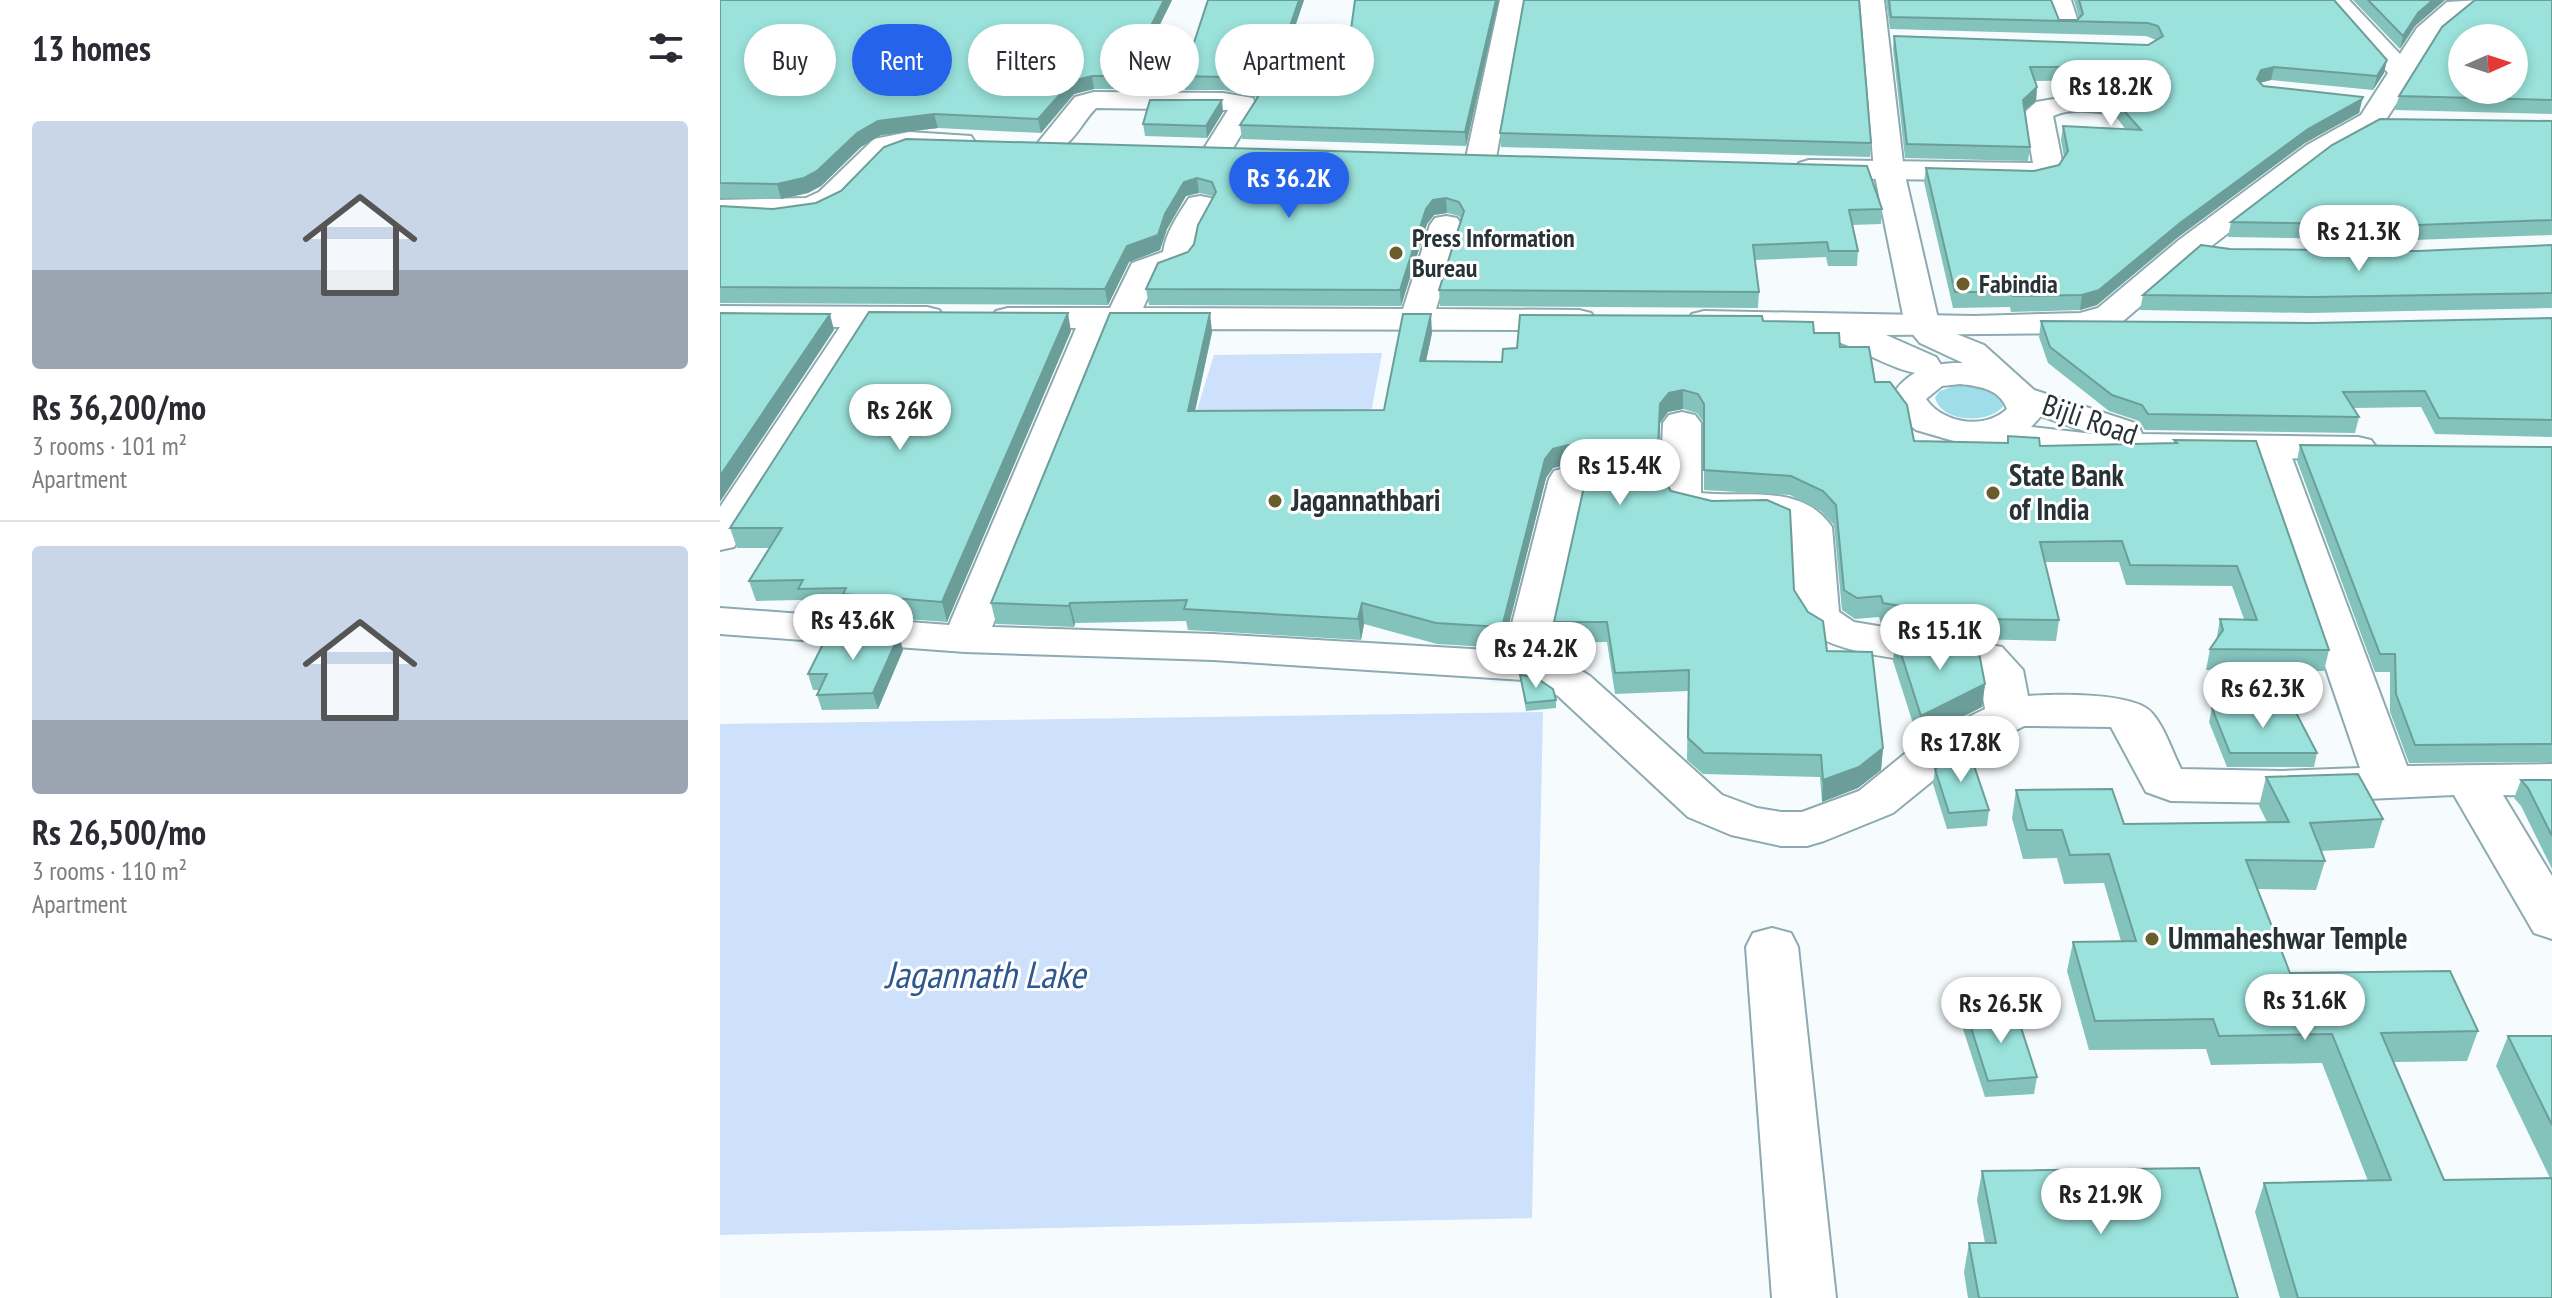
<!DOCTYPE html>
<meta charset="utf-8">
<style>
:root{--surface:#fff;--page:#f2f2f3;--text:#2b2b33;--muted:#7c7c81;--line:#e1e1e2;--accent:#2563eb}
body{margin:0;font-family:"PT Sans Narrow",sans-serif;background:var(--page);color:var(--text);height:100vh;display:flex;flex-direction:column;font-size:30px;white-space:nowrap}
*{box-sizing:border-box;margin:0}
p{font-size:26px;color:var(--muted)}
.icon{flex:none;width:44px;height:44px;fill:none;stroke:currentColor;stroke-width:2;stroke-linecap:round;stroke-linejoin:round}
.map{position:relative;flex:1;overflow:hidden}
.sheet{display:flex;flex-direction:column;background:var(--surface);width:720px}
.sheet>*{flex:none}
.top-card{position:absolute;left:24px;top:24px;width:760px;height:72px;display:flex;gap:16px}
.needle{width:52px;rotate:87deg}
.controls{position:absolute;left:1728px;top:24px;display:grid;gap:16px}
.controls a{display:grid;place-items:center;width:80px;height:80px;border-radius:50%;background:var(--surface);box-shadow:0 4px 12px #0003;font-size:40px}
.price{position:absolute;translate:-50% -68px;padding:0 18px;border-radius:28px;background:#fff;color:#222;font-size:26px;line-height:52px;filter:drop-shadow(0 2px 4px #0008)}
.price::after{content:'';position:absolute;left:50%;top:48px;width:24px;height:18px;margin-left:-12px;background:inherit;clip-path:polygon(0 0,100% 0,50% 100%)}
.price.active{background:var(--accent);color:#fff}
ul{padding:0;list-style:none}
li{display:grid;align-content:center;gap:16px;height:424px;padding:0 32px}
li+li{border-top:2px solid var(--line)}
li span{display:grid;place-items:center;height:248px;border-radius:8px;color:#555}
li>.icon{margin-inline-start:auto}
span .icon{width:144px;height:144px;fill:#fffc;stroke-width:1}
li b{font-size:34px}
h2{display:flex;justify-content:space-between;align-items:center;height:96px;padding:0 32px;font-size:34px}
.pill{padding:0 28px;border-radius:36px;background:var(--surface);box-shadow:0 4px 12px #0003;font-size:28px;line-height:72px}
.pill.active{background:var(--accent);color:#fff}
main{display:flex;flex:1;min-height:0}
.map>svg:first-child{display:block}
.green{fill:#9edde9}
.water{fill:#cde0fc}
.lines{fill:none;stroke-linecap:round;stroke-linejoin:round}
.minor-casing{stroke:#8caab0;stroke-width:4}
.major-casing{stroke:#8caab0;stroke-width:4}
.minor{fill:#fff;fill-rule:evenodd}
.major{fill:#fff;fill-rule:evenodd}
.wall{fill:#84c2bc}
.shaded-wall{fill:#6c9e99}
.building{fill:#9ae2db;stroke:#6c9e99;stroke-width:2;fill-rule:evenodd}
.poi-dot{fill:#695e2b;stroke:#fff;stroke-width:3}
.labels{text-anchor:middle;stroke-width:6;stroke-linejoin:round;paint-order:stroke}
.far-poi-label{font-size:26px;font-weight:bold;fill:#273336;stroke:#fff;text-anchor:start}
.street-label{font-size:30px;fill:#273336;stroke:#fff}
.poi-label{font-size:30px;font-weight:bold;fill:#273336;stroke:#fff;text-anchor:start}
.near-water-label{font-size:38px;font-style:italic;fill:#2f5890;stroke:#fff}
</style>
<main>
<section class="sheet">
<h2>13 homes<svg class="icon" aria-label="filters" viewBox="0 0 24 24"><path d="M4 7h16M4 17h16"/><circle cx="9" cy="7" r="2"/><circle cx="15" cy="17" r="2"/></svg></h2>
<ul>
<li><span style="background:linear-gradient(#c9d6e8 60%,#9aa5b1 0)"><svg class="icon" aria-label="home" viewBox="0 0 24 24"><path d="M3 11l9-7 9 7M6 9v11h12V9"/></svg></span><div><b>Rs 36,200/mo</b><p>3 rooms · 101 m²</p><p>Apartment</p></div></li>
<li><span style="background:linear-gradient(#c9d6e8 70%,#9aa5b1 0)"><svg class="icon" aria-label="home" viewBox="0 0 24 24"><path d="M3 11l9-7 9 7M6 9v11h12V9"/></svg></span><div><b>Rs 26,500/mo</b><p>3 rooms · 110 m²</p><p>Apartment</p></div></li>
</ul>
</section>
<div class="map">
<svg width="1832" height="1298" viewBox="0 0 1832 1298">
<rect width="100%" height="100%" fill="#f6fcfe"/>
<path class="green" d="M1240,384L1266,388L1283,399L1284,405C1271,425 1220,423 1215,397L1220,391Z"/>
<g class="water">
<path d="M662,353L649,424L472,426L494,355Z"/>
<path d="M823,712L812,1218L0,1235V724Z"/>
</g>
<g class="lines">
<defs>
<g id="minor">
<path d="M780,0H804L776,158L771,164L761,167L751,164L746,158Z"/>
<path d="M1327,0H1351L1359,25L1355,30H1337Z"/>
<path d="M1604,0H1629L1680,54L1697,28L1727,2L1762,0L1716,38L1696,74L1661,127L1607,157L1481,254L1402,322L1361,333L1166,335L1216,357L1221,365L1216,373C1185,380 1142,348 1109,339L1105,334L984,331L972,328L967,321L972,314L984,311L1254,316L1360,313L1378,308L1459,240L1587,145L1641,115L1668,73Z"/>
<path d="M374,92L503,93L533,98L537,109L508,156L498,159L488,156L483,150L508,110L376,108C359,125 348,158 320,151L316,145L355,97Z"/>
<path d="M1352,96L1424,99L1434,101L1438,107L1434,113C1402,121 1364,102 1333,116L1343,166L1330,178L1320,181L1089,178L1079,175L1074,169L1079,163L1089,160L1313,163L1304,113L1316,102Z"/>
<path d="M189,132L251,136L255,142L251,148L241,151L173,152L121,204L103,214L0,218V200L86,198L99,192L154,139Z"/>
<path d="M480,196L491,198L495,205L477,239L474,257L469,264L438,276L423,308L683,309L710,225L715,218L726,216L737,218L742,225L716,309L859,310L871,313L876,320L871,327L859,330L391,329L272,627L493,634L785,651L829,479L834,471L848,467L862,471L867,479L828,658L847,662L870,676L1002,795L1037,808L1061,812H1082L1139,791L1203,739L1265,709L1259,674L1252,667C1211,661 1096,658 1078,617C1071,602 1073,549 1072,529C1054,510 1021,519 997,518C982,517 968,513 953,509L940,490L943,423L949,415L962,412L975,415L981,423V493C1027,498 1082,483 1112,527L1119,612L1134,622L1282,647L1303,670L1308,696C1335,694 1415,692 1432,713C1445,728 1452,751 1461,769L1562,771L1640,768L1530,447L1536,439L1549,436L1562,439L1568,447L1687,766L1832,764V796L1783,795L1832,876V939L1814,933L1734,795L1562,803L1451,801L1426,792L1391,727L1304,726L1237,761L1173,813L1104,841L1087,846H1061L1011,835L968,817L838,696L816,682L804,680L493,660L245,652L0,634V608L229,625L356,328H288L276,325L271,318L276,311L288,308H390L412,263L443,252C446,232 458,215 469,198Z"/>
<path d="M0,306L207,307L219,310L224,317L219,324L207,327H152L20,538L14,547L0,550V507L120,327L0,326Z"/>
<path d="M1052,928L1071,933L1078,947L1116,1298H1052L1026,947L1033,933Z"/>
</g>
<path id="major" d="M1140,0H1164L1184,171L1219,323L1224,329L1264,345L1314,390L1418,424L1422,434L1638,437L1651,440L1657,448L1651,456L1638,459L1366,456L1266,443L1244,444L1196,430L1183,420L1170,399C1185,371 1212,362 1243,363L1200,343L1185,325L1154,171ZM1240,384C1259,386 1280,389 1287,409C1265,430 1223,424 1206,399L1222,386ZM1321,416L1373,434L1311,427Z"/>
</defs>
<use href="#minor" class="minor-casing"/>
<use href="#major" class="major-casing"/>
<use href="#minor" class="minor"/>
<use href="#major" class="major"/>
</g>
<g class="wall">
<path d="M0,0H452L408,89H374L354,94L321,133L218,128L161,135L141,147L101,186L88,193L61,199L0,198Z"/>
<path d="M488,0H584L569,44H629L779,0L746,146L522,139L520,125L536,99V97L504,90H465L463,76Z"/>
<path d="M1166,0H1331L1339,20H1357L1359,18L1354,0H1614L1667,60L1664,73L1653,90L1551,80L1540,83L1543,86L1640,111L1639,113L1585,143L1457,238L1377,305L1360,310L1291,312L1290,307L1233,308L1204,182L1206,168L1314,171L1339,165L1344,157L1341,140L1343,126L1406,130L1397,118L1399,105L1437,101L1435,98L1382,92L1381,80L1315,81L1317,87L1316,101L1304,110L1310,147L1308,161L1185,158L1173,49L1174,36L1428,45L1436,40L1426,36L1170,29Z"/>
<path d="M1633,0H1725L1695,26L1680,49Z"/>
<path d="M1832,0V114L1675,110L1679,96Z"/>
<path d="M503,112L487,138L425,136L423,124Z"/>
<path d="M1832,121V235L1694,240L1508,237L1511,222Z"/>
<path d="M780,133L1151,143L1150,157L781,147Z"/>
<path d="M164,147L1162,209L1161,224L1132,225L1138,251L1137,266H1108L1106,257L1035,260L1039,292L1038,308L720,306L719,290L741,220L739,216L727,213L714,215L707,224L681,306L429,305L426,289L468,252L474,244L493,196L479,193L466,196L447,229L440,250L409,262L388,305L0,303V206L53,209L96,203L121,191Z"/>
<path d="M1832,245V308L1589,313L1420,310L1423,295L1510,249L1698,251Z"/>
<path d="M1832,318V437L1715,434L1701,407L1634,408L1639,417L1635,433L1425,430L1419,421L1389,411L1328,363L1319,337L1321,321L1593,323Z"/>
<path d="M1043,321L1094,333L1120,347L1155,382L1194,441L1287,443L1288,436L1320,446L1454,443V440L1536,441L1609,650L1604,671L1486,670L1490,649L1496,642L1500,619H1524L1512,586L1406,585L1399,562H1325L1339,620L1336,641L1255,639L1161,624L1159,617L1135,619L1122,610L1114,525L1101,511L1070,495L984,490V423L977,413L963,409L948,412L940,423L938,471L951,491L1074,590L1107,651L1163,748L1161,770L1138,788L1102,802L1100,777L983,774L967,760L968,691L895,694L887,642L834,643V622L866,474L863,468L849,464L833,468L826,478L783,648L717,644L644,624L641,640L468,630L466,621L355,623L354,627L276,624L271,603L492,332L475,411L664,410L712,333L706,361L782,362L797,348Z"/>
<path d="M351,331L227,622L130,615L128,608L84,609L81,600L36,601L29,581L49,548H17L10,528Z"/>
<path d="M1580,445L1832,447V762L1689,763L1670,712V672H1655L1577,461Z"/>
<path d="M1176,638L1265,684L1262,707L1198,739L1173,661Z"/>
<path d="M183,650L158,709L102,710L97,695L100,690H93L88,674Z"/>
<path d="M800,675L836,700V708L806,711Z"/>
<path d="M1492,708L1597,753L1594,767H1507L1489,722Z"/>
<path d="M1215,769L1269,810L1267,826L1227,829L1213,784Z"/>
<path d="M1546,777L1663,819L1654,848L1601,851L1605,861L1596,890L1538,889L1570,973L1758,1031L1747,1061L1673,1062L1724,1180L1830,1178L1776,1066L1788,1036H1832V1298H1560L1535,1212L1544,1183L1648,1181L1602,1063L1491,1065L1486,1049L1369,1050L1347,971L1353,942L1401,941L1384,883L1344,884L1337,858L1303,859L1292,818L1296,790L1404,824L1547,822L1539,806Z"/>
<path d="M1801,780H1832V869L1801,806L1794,798Z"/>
<path d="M1246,1012L1317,1077L1314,1094L1265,1097L1243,1029Z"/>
<path d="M1262,1171L1518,1298H1248L1244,1272L1249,1243H1265L1257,1200Z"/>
</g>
<g class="shaded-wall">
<path d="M444,0H452L408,89L406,76Z"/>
<path d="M579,0H584L565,57L564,44Z"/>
<path d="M776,0H779L746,146L745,132Z"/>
<path d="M1713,0H1725L1695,26L1680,49L1683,36L1698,13Z"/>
<path d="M1667,60L1664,73L1653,90L1657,76Z"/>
<path d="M1554,67L1551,80L1538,83L1537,79L1541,70Z"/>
<path d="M372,76L374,89L354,94L321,133L318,119L352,81Z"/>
<path d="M1317,87L1316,101L1301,113L1303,100Z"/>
<path d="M1643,97L1639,113L1585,143L1457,238L1377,305L1360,310L1362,295L1588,129Z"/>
<path d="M502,100L503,112L487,138L486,126Z"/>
<path d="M214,114L218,128L161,135L141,147L101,186L88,193L61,199L57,184L137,133L158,121Z"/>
<path d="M477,178L479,193L466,196L447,229L440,250L409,262L388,305L385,289L407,246L445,214L464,182Z"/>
<path d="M726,198L727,213L714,215L707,224L681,306L680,290L706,209L713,200Z"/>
<path d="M348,313L351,331L227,622L222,602Z"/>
<path d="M490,313L492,332L471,430L468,411Z"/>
<path d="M110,314L114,330L0,502V476Z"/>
<path d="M711,314L712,333L702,380L700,361Z"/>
<path d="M963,390V409L948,412L940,423L937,490L940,404L949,393Z"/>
<path d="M848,445L849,464L833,468L826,478L783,648L782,627L825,459L833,449Z"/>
<path d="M350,603L355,623L354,627L349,606Z"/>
<path d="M642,603L644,624L641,640L638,619Z"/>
<path d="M179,635L183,650L158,709L153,693Z"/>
<path d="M1265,684L1262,707L1198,739L1201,716Z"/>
<path d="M1163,748L1161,770L1138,788L1102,802L1103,780Z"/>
</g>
<g class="building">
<path d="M0,0H444L406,76H372L352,81L318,119L214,114L158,121L137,133L97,171L84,178L57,184L0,183Z"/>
<path d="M488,0H579L564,44H629L635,0H776L745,132L520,125L538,97L534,84L502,77L463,76Z"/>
<path d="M804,0H1139L1151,143L780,133Z"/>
<path d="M1169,0H1331L1339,20H1357L1363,14L1359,0H1614L1667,60L1657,76L1554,67L1541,70L1537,79L1543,86L1643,97L1642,99L1588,129L1460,223L1379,290L1362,295L1293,296L1292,292H1235L1206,168L1314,171L1339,165L1348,151L1343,126L1421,130L1399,105L1437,102L1443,92L1437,85L1384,78L1383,67H1310L1317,87L1303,100L1310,147L1187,144L1174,36L1428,45L1443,36L1438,26L1428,23L1171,17Z"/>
<path d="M1648,0H1713L1698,13L1683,36Z"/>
<path d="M1755,0H1832V100L1679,96L1722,27ZM1742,38H1794V90H1742Z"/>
<path d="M430,100H502L486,126L423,124Z"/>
<path d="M1660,119L1832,121V220L1698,225L1511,222L1612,145Z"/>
<path d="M186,139L1147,166L1162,209L1129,210L1138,251H1109L1107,242L1033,245L1039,292L719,290L744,211L739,202L726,198L713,200L706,209L680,290L426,289L438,263L468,252L474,244L478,225L496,192L492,182L477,178L464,182L445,214L438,235L407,246L385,289L0,287V206L53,209L96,203L121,191L164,147Z"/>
<path d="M1481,245L1510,249L1698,251L1832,245V293L1593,297L1423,295Z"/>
<path d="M149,312L348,313L222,602L123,594L126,588L78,589L83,580L29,581L62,528H10Z"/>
<path d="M0,313L110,314L0,476Z"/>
<path d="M390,313H490L468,411L664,410L683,314H711L700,361L782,362L783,349L797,348L800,315L1042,316L1043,321L1093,322L1094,333H1119L1120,347H1149L1155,382H1170L1187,405L1194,441L1288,443V436L1319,438L1320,446L1457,443L1454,440L1536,441L1609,650L1490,649L1503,630L1500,619L1537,620L1517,566L1410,565L1402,541L1320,542L1339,620L1258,619L1163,603L1161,596L1137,598L1124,590L1116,505L1103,491L1071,476L984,470V404L978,394L963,390L949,393L940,404L937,470L951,491L992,501L1047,500L1070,510L1074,590L1088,612L1103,621L1107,651L1152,652L1163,748L1139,767L1103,780L1101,755L984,753L968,738L969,670L895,673L887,622H834L870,460L862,449L848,445L833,449L825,459L782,627L716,623L642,603L638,619L464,609L467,600L350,603L349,606L271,603Z"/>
<path d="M1832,318V420L1719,418L1705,391L1623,392L1639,417L1428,414L1422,405L1392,395L1330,347L1321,321L1593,323Z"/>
<path d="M1580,445L1832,447V744L1695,745L1676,694L1675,654H1660Z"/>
<path d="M110,630L179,635L153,693L97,695L107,674H88Z"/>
<path d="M1176,638L1254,647L1259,653L1265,684L1201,716Z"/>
<path d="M800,675L815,677L833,689L836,700L806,703Z"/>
<path d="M1573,707L1597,753H1510L1492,708Z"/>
<path d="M1247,745L1269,810L1229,813L1215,769Z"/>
<path d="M1638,774L1663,819L1590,823L1605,861L1526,860L1570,973L1730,971L1758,1031L1661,1033L1724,1180L1832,1178V1298H1578L1544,1183L1671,1180L1612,1034L1499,1036L1493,1019L1375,1021L1353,942L1416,941L1389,854L1350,855L1342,830H1307L1296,790L1392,789L1404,824L1569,822L1546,777Z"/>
<path d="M1801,780H1832V836L1808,788Z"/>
<path d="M1295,1009L1317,1077L1268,1081L1246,1012Z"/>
<path d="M1788,1036H1832V1125Z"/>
<path d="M1479,1168L1518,1298H1259L1249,1243H1276L1262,1171Z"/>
</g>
<g class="poi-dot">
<circle cx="676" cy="253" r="8"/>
<circle cx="1243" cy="284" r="8"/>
<circle cx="1273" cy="493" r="8"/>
<circle cx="555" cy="501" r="8"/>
<circle cx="1432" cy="939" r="8"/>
</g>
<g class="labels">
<g class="far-poi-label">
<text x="692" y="247">Press Information<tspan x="692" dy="30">Bureau</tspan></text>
<text x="1259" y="293">Fabindia</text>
</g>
<g class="street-label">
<text transform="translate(1370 420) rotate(19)" y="10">Bijli Road</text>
</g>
<g class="poi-label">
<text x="1289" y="486">State Bank<tspan x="1289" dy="34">of India</tspan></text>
<text x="571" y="511">Jagannathbari</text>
<text x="1448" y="949">Ummaheshwar Temple</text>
</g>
<g class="near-water-label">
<text x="265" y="988">Jagannath Lake</text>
</g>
</g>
</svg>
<div class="controls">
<a><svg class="needle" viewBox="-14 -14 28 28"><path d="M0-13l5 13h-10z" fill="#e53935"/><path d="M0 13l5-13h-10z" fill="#7c7c81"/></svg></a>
</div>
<b class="price" style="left:1391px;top:128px">Rs 18.2K</b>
<b class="price active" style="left:569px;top:220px">Rs 36.2K</b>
<b class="price" style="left:1639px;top:273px">Rs 21.3K</b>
<b class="price" style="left:180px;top:452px">Rs 26K</b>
<b class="price" style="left:900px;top:507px">Rs 15.4K</b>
<b class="price" style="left:133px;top:662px">Rs 43.6K</b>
<b class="price" style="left:1220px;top:672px">Rs 15.1K</b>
<b class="price" style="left:816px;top:690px">Rs 24.2K</b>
<b class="price" style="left:1543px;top:730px">Rs 62.3K</b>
<b class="price" style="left:1241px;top:784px">Rs 17.8K</b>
<b class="price" style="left:1585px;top:1042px">Rs 31.6K</b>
<b class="price" style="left:1281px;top:1045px">Rs 26.5K</b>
<b class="price" style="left:1381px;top:1236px">Rs 21.9K</b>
<div class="top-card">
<a class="pill">Buy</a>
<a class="pill active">Rent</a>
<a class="pill">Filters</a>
<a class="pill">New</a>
<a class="pill">Apartment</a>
</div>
</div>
</main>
